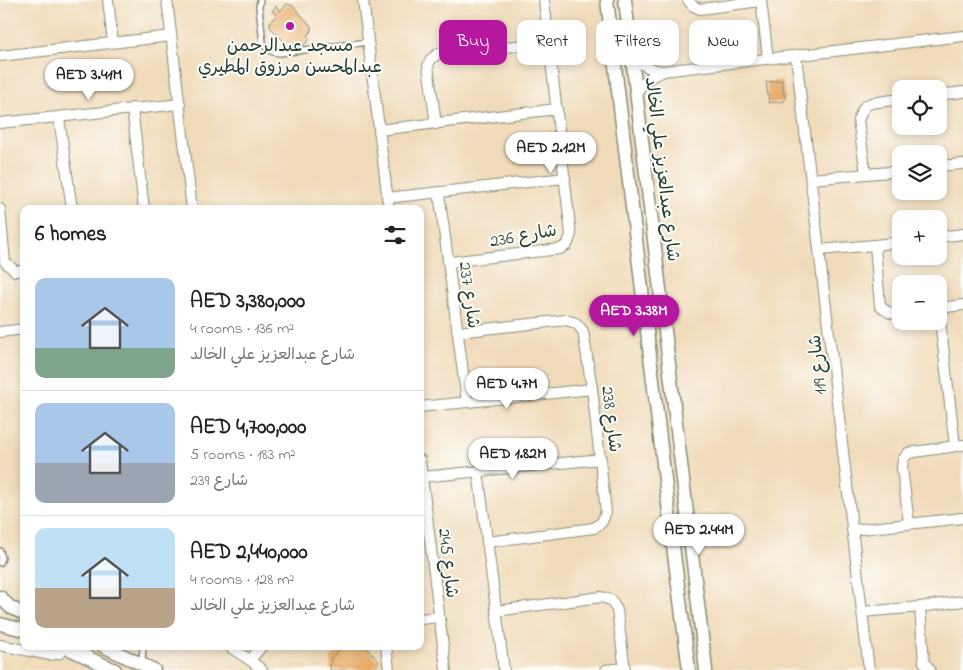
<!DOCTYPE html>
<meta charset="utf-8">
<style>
:root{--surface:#fff;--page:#f6f6f6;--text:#222;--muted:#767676;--line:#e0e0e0;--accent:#b5179e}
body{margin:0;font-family:"Indie Flower","Playpen Sans Arabic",sans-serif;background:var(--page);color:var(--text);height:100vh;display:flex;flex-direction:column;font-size:19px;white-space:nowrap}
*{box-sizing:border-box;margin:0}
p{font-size:16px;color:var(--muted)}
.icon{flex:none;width:28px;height:28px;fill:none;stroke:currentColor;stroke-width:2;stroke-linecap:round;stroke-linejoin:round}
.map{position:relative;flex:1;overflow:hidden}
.details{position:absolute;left:20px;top:205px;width:404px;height:445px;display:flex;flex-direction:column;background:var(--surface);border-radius:10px;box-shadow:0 2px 8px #0003}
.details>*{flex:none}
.top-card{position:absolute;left:439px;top:20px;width:449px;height:45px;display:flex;gap:10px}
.controls{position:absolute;left:892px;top:80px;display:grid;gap:10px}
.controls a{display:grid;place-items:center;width:55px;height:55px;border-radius:10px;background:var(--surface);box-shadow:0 2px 8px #0003;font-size:25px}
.price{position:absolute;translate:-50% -42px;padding:0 11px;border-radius:18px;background:#fff;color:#222;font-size:16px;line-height:32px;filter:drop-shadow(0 1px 2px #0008)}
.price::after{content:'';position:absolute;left:50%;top:30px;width:15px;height:11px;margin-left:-8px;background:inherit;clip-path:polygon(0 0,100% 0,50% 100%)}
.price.on{background:var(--accent);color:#fff}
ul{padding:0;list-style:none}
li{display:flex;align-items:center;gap:15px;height:125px;padding:0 15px}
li+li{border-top:1px solid var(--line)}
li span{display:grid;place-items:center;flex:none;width:140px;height:100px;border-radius:10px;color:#555}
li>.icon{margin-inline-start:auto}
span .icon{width:60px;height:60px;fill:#fffc;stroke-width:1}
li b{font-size:21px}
h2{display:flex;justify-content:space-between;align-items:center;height:60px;padding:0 15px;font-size:21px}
.tag{padding:0 18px;border-radius:10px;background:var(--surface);box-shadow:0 2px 8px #0003;font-size:18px;line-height:45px}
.tag.on{background:var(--accent);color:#fff}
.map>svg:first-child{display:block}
.building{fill:#e6ab67}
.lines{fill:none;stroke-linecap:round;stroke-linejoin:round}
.service-casing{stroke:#888c77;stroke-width:8}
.minor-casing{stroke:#888c77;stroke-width:12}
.tertiary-casing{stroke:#888c77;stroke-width:15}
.service{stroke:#fff;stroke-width:5}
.minor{stroke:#fff;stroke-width:10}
.tertiary{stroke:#fff;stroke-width:12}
.poi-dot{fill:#b5179e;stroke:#fdfcf7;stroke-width:2}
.labels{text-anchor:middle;stroke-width:4;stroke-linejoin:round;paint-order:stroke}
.poi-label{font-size:18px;fill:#1f3d34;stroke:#fdfcf7}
.street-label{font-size:18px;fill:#1f3d34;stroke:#fdfcf7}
</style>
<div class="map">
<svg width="963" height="670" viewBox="0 0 963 670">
<rect width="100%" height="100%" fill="#fdfcf7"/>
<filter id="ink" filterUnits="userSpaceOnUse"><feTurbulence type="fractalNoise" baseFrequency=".02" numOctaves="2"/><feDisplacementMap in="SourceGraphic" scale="10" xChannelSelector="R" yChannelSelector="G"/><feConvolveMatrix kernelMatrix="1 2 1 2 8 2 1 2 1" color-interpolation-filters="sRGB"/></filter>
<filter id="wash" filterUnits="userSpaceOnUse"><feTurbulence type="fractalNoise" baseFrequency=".0096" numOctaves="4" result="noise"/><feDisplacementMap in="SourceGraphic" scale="20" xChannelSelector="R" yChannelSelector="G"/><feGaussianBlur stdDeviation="1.12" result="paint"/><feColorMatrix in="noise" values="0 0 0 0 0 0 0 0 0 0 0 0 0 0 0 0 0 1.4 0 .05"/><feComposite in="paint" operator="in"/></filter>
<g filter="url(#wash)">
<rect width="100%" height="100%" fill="#f0dbba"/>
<g id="blocks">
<g class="building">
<path d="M287,4L291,5L293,6L311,26V31L307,36L310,39L304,45L299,44L296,46L286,48L283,45L284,41L270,27V22L277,15L272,11L276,6L281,11Z"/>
<path d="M782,80L785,101L769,103L766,82Z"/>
<path d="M343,646H365L379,662L372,670H330L331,658Z"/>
</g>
</g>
</g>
<g filter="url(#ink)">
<use href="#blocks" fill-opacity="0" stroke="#888c77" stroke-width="1"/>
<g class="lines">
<defs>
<g id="service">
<path d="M260,0L259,7L263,43C267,50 272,53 280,53L368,42"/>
<path d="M0,551L2,558L0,563"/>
<path d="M142,663L143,646"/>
</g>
<g id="minor">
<path d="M108,0L113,42"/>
<path d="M167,0L192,209"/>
<path d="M363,0L389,209"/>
<path d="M688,0L693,6L700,9L761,1"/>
<path d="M761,0L768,59"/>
<path d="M0,56L171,36"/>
<path d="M796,56L869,670"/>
<path d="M632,57C641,65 651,70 663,71L963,36"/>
<path d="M636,93C643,82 650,76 662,72"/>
<path d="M939,95L963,92"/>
<path d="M132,108L144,209"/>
<path d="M59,118L72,209"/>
<path d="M0,123L180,104"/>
<path d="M436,124L428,66L431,59L439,53L549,43"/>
<path d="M379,130L557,109"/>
<path d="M939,166L963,164"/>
<path d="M866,174L858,120L862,111L865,106L871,103L901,99"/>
<path d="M811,179L901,171"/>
<path d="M439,193L467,402"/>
<path d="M387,198L565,178"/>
<path d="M0,209L5,262L15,271H24"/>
<path d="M939,237L963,234"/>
<path d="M875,245L880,306C887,312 892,315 901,314"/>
<path d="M820,250L875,245L901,242"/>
<path d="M449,262L560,249L567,245L571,235L544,0"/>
<path d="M939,308L963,305"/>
<path d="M939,312L955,446"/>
<path d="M0,332L24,329"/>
<path d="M458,332L566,320L576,323L583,331L592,389L606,512L602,522L594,528L487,542"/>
<path d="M420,407L592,389"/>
<path d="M420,460L446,670"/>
<path d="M478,471L504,670"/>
<path d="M422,477L601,459"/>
<path d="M909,523L902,468L903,460L908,453L963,445"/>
<path d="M852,530L963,518"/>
<path d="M920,607L924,662L930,670"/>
<path d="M496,611L601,597L611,600L617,610L625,670"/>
<path d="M863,612L920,607L963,601"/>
<path d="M420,619L439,617"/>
<path d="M0,645L50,655L60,653L66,648"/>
<path d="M228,646L250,660L262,670"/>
<path d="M386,646L389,670"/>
<path d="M250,660L262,646"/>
<path d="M606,670L624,668"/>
</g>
<g id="tertiary">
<path d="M607,0L673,546L689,670"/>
<path d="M625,0L706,670"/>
<path d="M0,597L10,607L24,614"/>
<path d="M0,624L24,630"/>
<path d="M63,646L115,670"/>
<path d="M103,646L154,670"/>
</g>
</defs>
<use href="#service" class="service-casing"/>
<use href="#minor" class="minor-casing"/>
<use href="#tertiary" class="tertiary-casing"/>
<use href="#service" class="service"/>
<use href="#minor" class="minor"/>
<use href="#tertiary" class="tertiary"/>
</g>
</g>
<circle class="poi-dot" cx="290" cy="26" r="5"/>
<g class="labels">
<g class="poi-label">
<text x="290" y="51">مسجد عبدالرحمن<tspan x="290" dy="21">عبدالمحسن مرزوق المطيري</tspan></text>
</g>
<g class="street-label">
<text transform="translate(663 169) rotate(83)" y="6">شارع عبدالعزيز علي الخالد</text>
<text transform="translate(523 235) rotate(-10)" y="6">شارع 236</text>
<text transform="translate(470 295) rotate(82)" y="6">شارع 237</text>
<text transform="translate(817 365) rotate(-96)" y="6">شارع 119</text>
<text transform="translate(612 419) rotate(83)" y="6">شارع 238</text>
<text transform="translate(449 563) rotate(83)" y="6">شارع 245</text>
</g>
</g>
</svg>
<div class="controls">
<a><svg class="icon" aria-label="locate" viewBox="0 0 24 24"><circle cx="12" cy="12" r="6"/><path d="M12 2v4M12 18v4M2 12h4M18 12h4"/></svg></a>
<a><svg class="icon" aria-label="layers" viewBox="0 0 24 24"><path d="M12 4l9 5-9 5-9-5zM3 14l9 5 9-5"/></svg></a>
<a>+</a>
<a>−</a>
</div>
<b class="price" style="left:89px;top:101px">AED 3.41M</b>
<b class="price" style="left:551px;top:174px">AED 2.12M</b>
<b class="price on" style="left:634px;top:337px">AED 3.38M</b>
<b class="price" style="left:507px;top:410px">AED 4.7M</b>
<b class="price" style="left:513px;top:480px">AED 1.82M</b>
<b class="price" style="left:699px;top:556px">AED 2.44M</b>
<div class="top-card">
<a class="tag on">Buy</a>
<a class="tag">Rent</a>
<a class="tag">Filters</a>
<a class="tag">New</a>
</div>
<section class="details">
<h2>6 homes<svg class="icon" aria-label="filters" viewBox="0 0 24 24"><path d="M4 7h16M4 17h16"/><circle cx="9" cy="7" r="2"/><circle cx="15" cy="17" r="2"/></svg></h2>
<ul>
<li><span style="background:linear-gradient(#a9c7e8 70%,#7fa58c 0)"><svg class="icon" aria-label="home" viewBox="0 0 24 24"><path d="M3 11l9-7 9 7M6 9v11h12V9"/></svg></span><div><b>AED 3,380,000</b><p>4 rooms · 136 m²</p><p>شارع عبدالعزيز علي الخالد</p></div></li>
<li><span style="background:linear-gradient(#a9c7e8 60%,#9aa5b1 0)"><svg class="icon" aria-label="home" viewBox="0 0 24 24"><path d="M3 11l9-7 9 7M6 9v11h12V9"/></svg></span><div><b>AED 4,700,000</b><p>5 rooms · 183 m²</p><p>شارع 239</p></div></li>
<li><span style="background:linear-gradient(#bfe0f5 60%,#b9a48a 0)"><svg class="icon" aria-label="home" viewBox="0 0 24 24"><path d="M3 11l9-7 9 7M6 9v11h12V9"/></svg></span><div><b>AED 2,440,000</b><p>4 rooms · 128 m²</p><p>شارع عبدالعزيز علي الخالد</p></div></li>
</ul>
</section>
</div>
